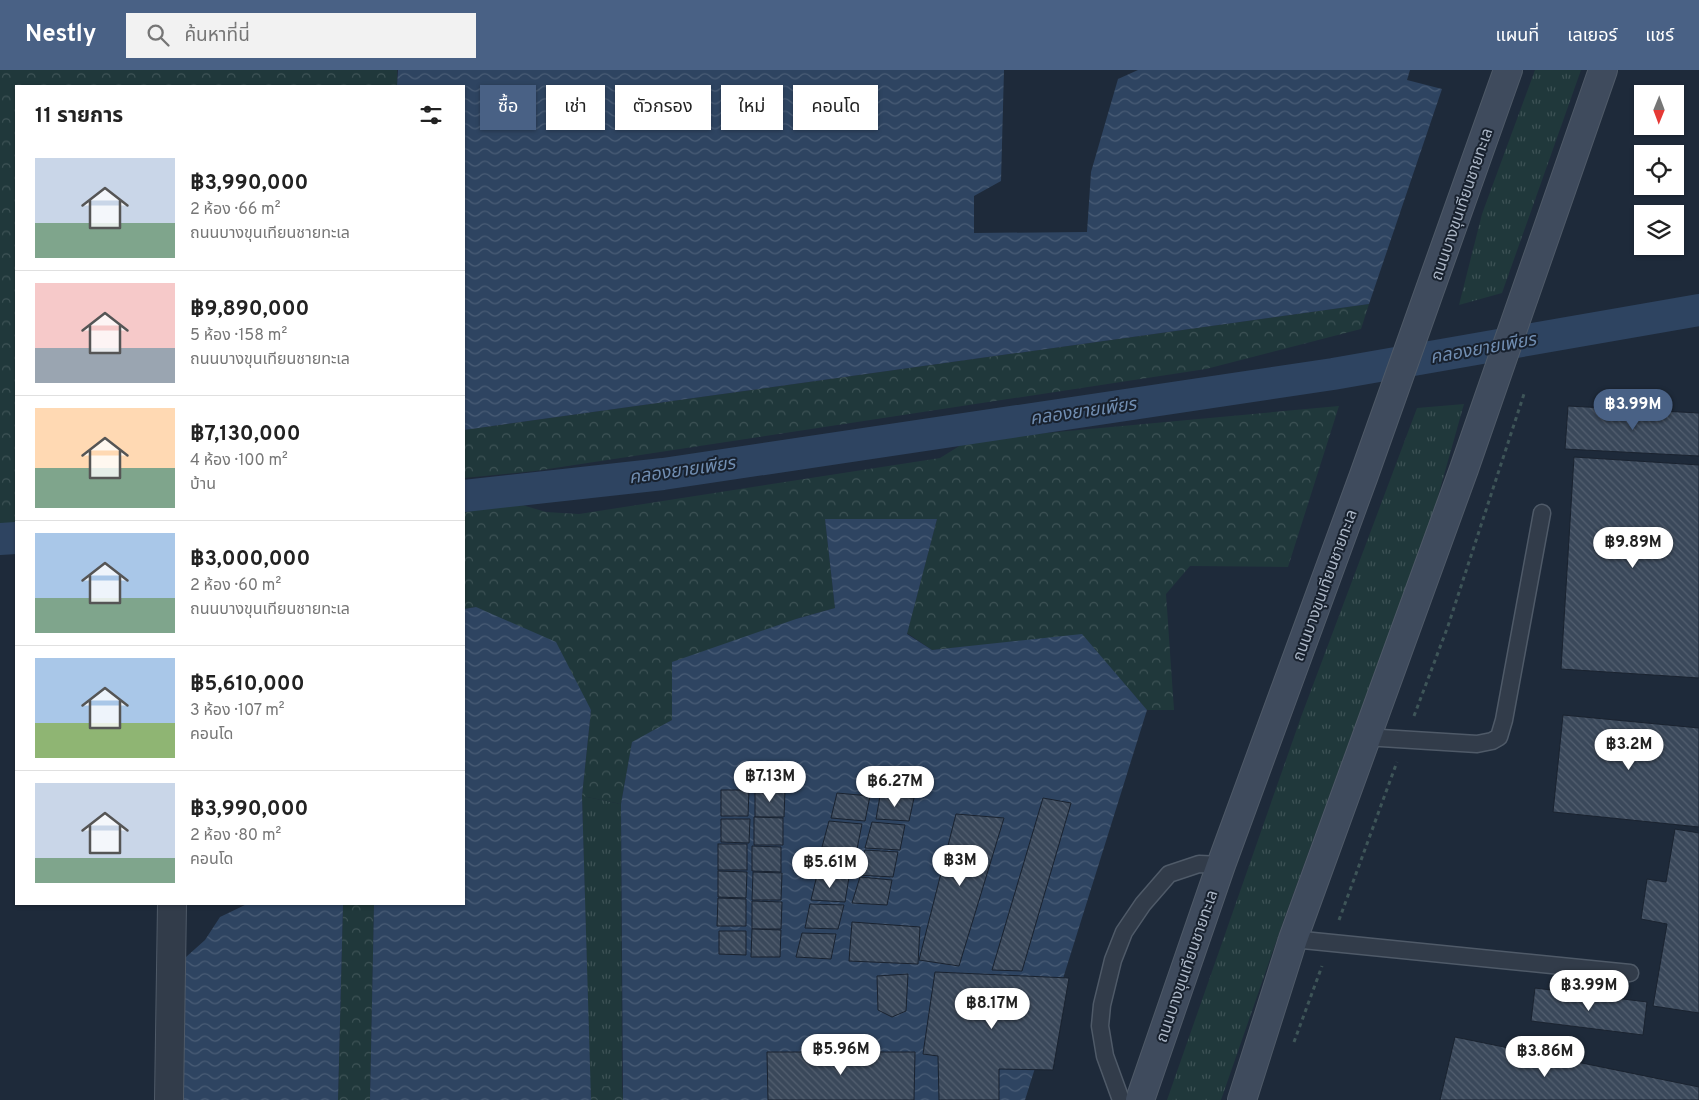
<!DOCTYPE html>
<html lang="th">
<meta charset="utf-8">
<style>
:root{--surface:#fff;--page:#f2f2f2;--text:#222;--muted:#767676;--line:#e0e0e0;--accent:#496185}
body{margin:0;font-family:Overpass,"Noto Sans Thai",sans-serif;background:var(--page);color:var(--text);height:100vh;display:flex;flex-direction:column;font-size:19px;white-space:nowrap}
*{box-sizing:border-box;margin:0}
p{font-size:16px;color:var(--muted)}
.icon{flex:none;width:28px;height:28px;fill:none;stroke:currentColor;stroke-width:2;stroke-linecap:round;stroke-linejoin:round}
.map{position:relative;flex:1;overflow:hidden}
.side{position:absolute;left:15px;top:15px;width:450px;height:820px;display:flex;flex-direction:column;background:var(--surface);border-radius:0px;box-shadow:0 1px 4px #0004}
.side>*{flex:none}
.hud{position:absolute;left:480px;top:15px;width:475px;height:45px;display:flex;gap:10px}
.needle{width:32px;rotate:181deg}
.fabs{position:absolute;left:1634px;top:15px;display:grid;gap:10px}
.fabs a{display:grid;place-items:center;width:50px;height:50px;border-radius:0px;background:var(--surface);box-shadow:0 1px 4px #0004;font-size:25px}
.price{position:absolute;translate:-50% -42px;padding:0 11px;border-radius:18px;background:#fff;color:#222;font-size:16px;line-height:32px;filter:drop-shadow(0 1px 2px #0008)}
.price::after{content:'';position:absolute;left:50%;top:30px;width:15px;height:11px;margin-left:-8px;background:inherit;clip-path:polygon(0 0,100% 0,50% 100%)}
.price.current{background:var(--accent);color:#fff}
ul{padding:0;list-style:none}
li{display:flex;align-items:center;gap:15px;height:125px;padding:0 20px}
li+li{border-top:1px solid var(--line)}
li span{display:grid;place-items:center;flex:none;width:140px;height:100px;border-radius:0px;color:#555}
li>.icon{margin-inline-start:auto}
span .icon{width:60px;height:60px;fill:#fffc;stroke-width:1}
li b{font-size:21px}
h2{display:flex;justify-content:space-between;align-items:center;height:60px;padding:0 20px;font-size:21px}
.tag{padding:0 18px;border-radius:0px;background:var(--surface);box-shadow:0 1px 4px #0004;font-size:18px;line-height:45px}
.tag.current{background:var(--accent);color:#fff}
header{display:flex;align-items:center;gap:30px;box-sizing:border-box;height:70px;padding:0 25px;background:var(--accent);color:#fff}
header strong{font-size:24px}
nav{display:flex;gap:28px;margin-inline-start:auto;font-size:18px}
.search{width:350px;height:45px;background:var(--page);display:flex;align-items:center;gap:12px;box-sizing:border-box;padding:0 18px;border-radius:0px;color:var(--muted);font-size:19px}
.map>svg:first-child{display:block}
.grass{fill:url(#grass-tufts)}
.forest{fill:url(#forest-crowns)}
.water{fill:url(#water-waves)}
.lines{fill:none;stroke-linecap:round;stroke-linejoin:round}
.canal{stroke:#2e4461;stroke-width:32}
.building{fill:url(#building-back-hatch);stroke:#1a2330}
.service-casing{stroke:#4f5a68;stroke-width:19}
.minor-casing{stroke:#4f5a68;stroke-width:30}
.secondary-casing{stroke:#4f5a68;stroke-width:30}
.path{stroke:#3e5558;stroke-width:3;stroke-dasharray:4 4;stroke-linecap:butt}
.service{stroke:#323c4a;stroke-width:16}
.minor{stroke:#323c4a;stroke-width:28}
.secondary{stroke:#3f4b5d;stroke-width:28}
.labels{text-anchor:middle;stroke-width:4;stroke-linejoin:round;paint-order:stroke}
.street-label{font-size:16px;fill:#acb7c7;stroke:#18212e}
.water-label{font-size:18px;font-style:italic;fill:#718eb2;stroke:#18212e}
</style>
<header>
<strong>Nestly</strong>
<div class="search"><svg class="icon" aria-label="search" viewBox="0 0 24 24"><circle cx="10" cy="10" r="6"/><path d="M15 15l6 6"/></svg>ค้นหาที่นี่</div>
<nav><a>แผนที่</a><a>เลเยอร์</a><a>แชร์</a></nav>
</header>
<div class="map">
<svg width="1699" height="1030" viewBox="0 0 1699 1030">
<defs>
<pattern id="grass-tufts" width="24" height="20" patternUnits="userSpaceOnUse" patternTransform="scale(1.25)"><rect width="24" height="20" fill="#20383b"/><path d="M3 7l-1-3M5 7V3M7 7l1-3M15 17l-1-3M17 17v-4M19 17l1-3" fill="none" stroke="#3e5356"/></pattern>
<pattern id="forest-crowns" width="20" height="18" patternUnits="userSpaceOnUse" patternTransform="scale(1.25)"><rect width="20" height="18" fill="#20383b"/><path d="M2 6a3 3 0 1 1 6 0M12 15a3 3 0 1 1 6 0" fill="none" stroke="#3e5356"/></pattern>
<pattern id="water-waves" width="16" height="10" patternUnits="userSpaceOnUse" patternTransform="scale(1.25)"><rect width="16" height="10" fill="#2e4461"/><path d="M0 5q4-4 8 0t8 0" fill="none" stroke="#4a5d76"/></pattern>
<pattern id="building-back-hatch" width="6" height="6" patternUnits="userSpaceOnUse" patternTransform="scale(1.25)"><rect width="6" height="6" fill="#3a485a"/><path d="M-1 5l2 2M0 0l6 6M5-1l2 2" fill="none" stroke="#546070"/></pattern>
</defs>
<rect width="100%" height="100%" fill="#1e2a3a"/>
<g class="grass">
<path d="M1535,0H1581L1502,223L1459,235L1482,144Z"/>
<path d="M1464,334L1435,437L1283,852L1221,1030H1167L1301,647L1417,338Z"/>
<path d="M582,726L621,734L622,1016H590Z"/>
</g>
<g class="forest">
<path d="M0,0H397V16H16V457L0,458Z"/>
<path d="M1369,234L1361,259L1206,299L535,401L464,408V360Z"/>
<path d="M1339,336L1288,497L1190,496L1166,524L1174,640H1147L1082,565L932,580L907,563L937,449H825L835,538L796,549L672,650L632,673L621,734L582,726L591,640L476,537L464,539V438L512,432L546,442L579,444L940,388L969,370Z"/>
<path d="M343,834H374L370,1030H338Z"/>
<path d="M590,1016H622L623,1030H591Z"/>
</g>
<g class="water">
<path d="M398,0H1004L1001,111L974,126V163L1087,162L1091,102L1118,9L1138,0H1410L1407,10L1442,19L1369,234L464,360V16H397Z"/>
<path d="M825,449H937L907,564L932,580L1082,564L1147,640L1025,1030H623L621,734L632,672L672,650V592L796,549L835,538Z"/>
<path d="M476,537L556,572L591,640L582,726L591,1030H370L374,834H464V539Z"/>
<path d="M247,834H343L338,1030H181L186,887L205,870L220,847Z"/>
</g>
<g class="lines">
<g class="canal">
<path d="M464,426L663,404L1333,304L1699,240"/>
<path d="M0,469L16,468"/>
</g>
</g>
<g class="building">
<path d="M1568,336L1699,343V386L1565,379Z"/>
<path d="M1574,387L1699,395V608L1561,599Z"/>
<path d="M1563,645L1699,658V757L1553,742Z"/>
<path d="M755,719L785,720L784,747H755Z"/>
<path d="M721,720H749L748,746H721Z"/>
<path d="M837,723L870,726L865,751L831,748Z"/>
<path d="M880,726L914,728L909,751L876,749Z"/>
<path d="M1043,728L1071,733L1022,901L992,900Z"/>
<path d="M956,744L1004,748L959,896L919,890Z"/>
<path d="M754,747L783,748V775H754Z"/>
<path d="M721,749H750L749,773L721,772Z"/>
<path d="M829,751L862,754L857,779L822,777Z"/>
<path d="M872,752L905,755L900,780L865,778Z"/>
<path d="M1675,759L1699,763V943L1653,936L1667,854L1641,849L1647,809L1666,812Z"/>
<rect x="718" y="774" width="29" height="26"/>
<path d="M752,776L781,777V802L752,801Z"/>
<path d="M822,779L855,781L850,805L818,804Z"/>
<path d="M865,780L898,782L893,807L858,805Z"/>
<path d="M718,801L747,802L746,828L718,827Z"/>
<path d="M753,802L782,803L781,830H752Z"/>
<path d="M817,805L849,807L845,832L811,830Z"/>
<path d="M860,807L892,810L887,835L852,833Z"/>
<path d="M718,828L746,829V856H717Z"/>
<path d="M752,831L782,832L781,859H752Z"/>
<path d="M810,834L844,835L838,859L805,858Z"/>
<path d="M852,852L920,857L918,894L849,891Z"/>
<path d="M752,859L781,860L780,887H751Z"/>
<path d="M719,861H746V885L719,884Z"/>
<path d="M802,863L836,864L831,889L796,887Z"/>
<path d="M935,902L1069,908L1053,1000L999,999V1030H939L938,986L923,984Z"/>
<path d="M908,904L906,941L892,947L878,940L877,906Z"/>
<path d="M1535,918L1647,932L1643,965L1531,951Z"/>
<path d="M1455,967L1699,1017V1030H1440Z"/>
<path d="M767,982H915L914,1030H768Z"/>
</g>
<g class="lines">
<defs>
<g id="service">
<path d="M1365,667L1477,674L1492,671L1499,667L1504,650L1542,443"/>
<path d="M1293,869L1630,903"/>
<path d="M1121,1030L1105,986L1100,956L1102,935L1113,890L1124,862L1143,834L1169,804L1199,794L1221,795"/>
</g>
<path id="minor" d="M169,1030L172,834"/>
<g id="secondary">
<path d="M1140,1030L1221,795L1364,405L1508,0"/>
<path d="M1242,1030L1293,869L1464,399L1603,0"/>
</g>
</defs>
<use href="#service" class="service-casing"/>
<use href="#minor" class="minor-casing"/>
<use href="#secondary" class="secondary-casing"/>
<g class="path">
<path d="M1414,646L1448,556L1525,321"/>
<path d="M1339,850L1397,692"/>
<path d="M1294,972L1322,896"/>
</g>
<use href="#service" class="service"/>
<use href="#minor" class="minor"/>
<use href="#secondary" class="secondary"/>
</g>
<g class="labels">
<g class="street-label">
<text transform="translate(1461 134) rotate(-71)" y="6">ถนนบางขุนเทียนชายทะเล</text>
<text transform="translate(1324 515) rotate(-70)" y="6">ถนนบางขุนเทียนชายทะเล</text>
<text transform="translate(1186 896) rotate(-71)" y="6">ถนนบางขุนเทียนชายทะเล</text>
</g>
<g class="water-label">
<text transform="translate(1483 278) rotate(-10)" y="6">คลองยายเพียร</text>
<text transform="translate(1083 341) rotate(-8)" y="6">คลองยายเพียร</text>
<text transform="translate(682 400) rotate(-8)" y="6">คลองยายเพียร</text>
</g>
</g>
</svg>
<div class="fabs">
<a><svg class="needle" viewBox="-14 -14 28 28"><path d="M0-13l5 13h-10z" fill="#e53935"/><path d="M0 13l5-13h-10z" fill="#767676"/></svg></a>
<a><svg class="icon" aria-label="locate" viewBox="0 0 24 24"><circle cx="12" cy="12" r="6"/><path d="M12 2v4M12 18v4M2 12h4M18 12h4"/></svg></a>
<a><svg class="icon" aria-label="layers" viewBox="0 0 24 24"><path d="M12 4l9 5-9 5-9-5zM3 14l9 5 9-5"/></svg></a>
</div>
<b class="price current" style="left:1633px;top:361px">฿3.99M</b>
<b class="price" style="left:1633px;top:499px">฿9.89M</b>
<b class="price" style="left:1629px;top:701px">฿3.2M</b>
<b class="price" style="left:770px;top:733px">฿7.13M</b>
<b class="price" style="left:895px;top:738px">฿6.27M</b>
<b class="price" style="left:960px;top:817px">฿3M</b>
<b class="price" style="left:830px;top:819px">฿5.61M</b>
<b class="price" style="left:1589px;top:942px">฿3.99M</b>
<b class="price" style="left:992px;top:960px">฿8.17M</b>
<b class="price" style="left:841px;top:1006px">฿5.96M</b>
<b class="price" style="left:1545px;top:1008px">฿3.86M</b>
<div class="hud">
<a class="tag current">ซื้อ</a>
<a class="tag">เช่า</a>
<a class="tag">ตัวกรอง</a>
<a class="tag">ใหม่</a>
<a class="tag">คอนโด</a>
</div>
<section class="side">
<h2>11 รายการ<svg class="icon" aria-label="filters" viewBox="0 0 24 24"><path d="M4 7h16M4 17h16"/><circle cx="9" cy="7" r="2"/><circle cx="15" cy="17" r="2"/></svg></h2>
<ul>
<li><span style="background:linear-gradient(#c9d6e8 65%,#7fa58c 0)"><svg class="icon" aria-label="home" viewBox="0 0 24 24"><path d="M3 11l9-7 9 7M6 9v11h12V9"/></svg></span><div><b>฿3,990,000</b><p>2 ห้อง · 66 m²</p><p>ถนนบางขุนเทียนชายทะเล</p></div></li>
<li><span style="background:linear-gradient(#f6c9c9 65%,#9aa5b1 0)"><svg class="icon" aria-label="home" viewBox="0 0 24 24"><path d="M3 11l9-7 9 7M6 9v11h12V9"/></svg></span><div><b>฿9,890,000</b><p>5 ห้อง · 158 m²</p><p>ถนนบางขุนเทียนชายทะเล</p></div></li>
<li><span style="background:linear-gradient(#ffd9b3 60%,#7fa58c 0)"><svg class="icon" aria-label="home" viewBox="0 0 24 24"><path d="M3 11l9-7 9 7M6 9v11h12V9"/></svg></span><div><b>฿7,130,000</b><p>4 ห้อง · 100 m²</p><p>บ้าน</p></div></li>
<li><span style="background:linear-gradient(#a9c7e8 65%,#7fa58c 0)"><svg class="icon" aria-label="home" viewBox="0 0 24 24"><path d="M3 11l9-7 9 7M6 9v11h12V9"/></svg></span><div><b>฿3,000,000</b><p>2 ห้อง · 60 m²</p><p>ถนนบางขุนเทียนชายทะเล</p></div></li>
<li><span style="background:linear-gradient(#a9c7e8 65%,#8fb573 0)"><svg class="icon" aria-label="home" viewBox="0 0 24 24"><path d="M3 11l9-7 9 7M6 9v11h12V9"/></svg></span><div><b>฿5,610,000</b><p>3 ห้อง · 107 m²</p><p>คอนโด</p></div></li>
<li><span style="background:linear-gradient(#c9d6e8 75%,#7fa58c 0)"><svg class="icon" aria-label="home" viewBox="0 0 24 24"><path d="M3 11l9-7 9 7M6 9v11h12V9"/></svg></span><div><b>฿3,990,000</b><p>2 ห้อง · 80 m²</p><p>คอนโด</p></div></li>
</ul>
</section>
</div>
